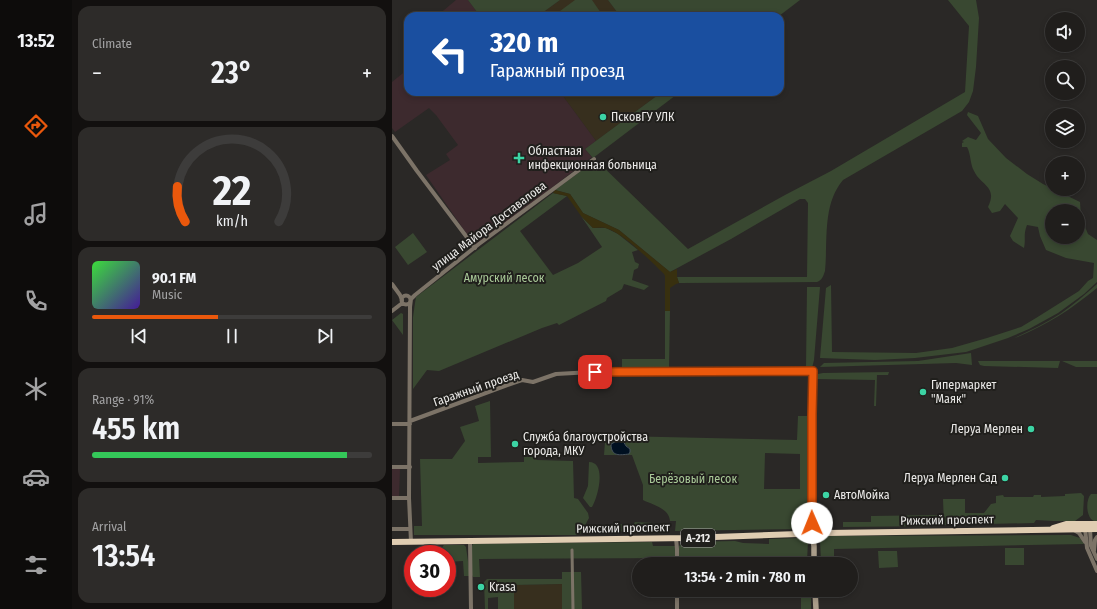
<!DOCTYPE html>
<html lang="en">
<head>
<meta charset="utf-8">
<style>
  body { margin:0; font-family:"Fira Sans Condensed",sans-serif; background:#2d2b29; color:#f1f3f6; height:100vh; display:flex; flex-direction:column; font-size:15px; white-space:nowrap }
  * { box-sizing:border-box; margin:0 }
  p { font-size:13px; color:#a2a2a3 }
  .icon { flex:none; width:22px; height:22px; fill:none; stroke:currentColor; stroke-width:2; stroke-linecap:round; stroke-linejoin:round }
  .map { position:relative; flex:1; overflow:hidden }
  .panel { display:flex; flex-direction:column; gap:6px; padding:6px; background:#12100f; width:320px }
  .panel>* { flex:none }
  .guide { position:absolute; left:12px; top:12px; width:380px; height:84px; border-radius:12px; box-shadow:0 2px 6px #0003,0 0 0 1px #3d3c3b; background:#1a4fa0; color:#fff; overflow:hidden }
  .controls { position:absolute; left:653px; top:12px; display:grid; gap:8px }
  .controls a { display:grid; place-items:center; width:40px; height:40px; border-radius:50%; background:#201e1c; box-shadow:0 2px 6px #0003,0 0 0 1px #3d3c3b; font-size:20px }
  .speed { position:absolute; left:12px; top:545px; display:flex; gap:8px; font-size:20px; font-weight:700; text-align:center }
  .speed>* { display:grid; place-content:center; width:52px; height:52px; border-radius:50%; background:#201e1c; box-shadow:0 2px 6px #0003,0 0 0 1px #3d3c3b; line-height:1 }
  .speed .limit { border:6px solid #d22; background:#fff; color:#111 }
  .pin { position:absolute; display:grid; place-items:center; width:34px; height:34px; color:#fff; margin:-17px; border-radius:8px; box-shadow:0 2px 6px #0006 }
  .me { position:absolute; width:44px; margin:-22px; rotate:359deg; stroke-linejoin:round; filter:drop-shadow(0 0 3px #0008) }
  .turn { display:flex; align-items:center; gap:14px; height:84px; padding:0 20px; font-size:18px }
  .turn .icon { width:52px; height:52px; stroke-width:2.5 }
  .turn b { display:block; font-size:28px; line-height:34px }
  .big { font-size:30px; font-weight:600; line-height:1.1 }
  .panel .tile { flex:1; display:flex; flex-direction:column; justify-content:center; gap:6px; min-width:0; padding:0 14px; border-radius:12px; background:#2d2b29 }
  .panel .dial { align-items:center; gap:0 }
  .dial svg { height:104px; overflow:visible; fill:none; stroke:#3d3c3b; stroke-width:7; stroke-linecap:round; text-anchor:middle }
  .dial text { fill:#f1f3f6; stroke:none }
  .song { display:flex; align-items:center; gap:12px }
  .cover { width:48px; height:48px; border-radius:6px; background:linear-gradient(135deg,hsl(120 70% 55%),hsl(260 70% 35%)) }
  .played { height:4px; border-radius:2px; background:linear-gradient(90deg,#ea580c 45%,#3d3c3b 45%) }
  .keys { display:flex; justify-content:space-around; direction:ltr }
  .heat { display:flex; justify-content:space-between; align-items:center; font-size:22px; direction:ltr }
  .charge { height:6px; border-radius:3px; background:linear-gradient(90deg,#34c759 91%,#3d3c3b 0) }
  .trip { position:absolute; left:240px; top:557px; width:226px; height:40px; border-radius:20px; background:#201e1c; box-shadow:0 2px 6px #0003,0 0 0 1px #3d3c3b; font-weight:600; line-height:40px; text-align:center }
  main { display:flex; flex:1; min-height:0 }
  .tabs { display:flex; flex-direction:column; width:72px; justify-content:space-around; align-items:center; background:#0d0c0b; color:#a2a2a3 }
  .tabs .icon { width:28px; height:28px }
  .tabs .selected { color:#ea580c }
  .tabs b { font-size:18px; color:#f1f3f6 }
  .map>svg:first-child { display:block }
  .education { fill:#372f1e }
  .medical { fill:#3d2a2e }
  .green { fill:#394831; fill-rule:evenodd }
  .sand { fill:#38300f }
  .water { fill:#001021; stroke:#47525d }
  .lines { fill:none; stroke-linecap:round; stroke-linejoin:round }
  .pedestrian { stroke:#7c7367; stroke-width:3 }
  .minor { stroke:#7c7367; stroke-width:4 }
  .secondary { stroke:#ab9e8b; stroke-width:5.5 }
  .trunk { stroke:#e0cdb2; stroke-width:6 }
  .route-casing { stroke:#983908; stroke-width:10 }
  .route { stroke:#ea580c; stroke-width:7 }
  .poi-dot { fill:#3cd4a4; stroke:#201f1c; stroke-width:1.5 }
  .labels { text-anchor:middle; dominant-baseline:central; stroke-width:4; stroke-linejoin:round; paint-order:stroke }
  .shield { fill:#201f1c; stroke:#afaeac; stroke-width:1 }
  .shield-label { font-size:11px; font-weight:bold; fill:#ecebe9 }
  .poi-label { font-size:12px; fill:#ecebe9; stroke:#201f1c; text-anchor:start }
  .street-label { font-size:12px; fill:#ecebe9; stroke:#201f1c }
  .park-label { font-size:12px; fill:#a9c998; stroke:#201f1c }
</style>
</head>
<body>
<main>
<nav class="tabs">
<b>13:52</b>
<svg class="icon selected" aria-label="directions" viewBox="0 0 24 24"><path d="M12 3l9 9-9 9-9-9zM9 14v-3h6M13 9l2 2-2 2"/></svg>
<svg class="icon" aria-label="music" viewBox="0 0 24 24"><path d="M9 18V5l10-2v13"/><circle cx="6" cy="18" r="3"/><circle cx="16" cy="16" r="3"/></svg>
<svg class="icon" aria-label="phone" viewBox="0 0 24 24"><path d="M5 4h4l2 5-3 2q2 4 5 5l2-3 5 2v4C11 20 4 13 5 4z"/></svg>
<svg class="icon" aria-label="climate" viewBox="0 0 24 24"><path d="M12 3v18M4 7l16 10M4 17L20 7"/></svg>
<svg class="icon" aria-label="car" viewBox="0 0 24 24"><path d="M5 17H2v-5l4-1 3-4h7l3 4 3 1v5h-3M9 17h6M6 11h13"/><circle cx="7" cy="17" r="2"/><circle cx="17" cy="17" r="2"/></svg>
<svg class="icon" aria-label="filters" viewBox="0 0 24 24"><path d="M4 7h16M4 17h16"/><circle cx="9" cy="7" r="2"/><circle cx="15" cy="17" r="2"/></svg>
</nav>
<section class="panel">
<div class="tile"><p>Climate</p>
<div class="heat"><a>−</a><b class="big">23°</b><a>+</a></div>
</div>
<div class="tile dial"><svg viewBox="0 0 100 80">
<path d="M14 69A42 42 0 1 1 86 69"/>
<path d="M14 69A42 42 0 0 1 8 42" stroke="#ea580c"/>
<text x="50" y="56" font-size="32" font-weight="700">22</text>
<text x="50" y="72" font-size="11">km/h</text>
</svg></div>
<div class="tile">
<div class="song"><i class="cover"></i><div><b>90.1 FM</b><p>Music</p></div></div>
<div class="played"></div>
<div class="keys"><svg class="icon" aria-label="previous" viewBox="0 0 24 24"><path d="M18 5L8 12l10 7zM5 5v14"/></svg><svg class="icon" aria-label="pause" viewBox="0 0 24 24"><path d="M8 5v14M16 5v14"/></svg><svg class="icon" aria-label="next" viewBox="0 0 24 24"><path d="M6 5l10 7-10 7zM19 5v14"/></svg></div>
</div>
<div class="tile"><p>Range · 91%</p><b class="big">455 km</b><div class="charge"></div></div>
<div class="tile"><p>Arrival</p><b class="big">13:54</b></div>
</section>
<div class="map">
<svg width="705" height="609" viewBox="0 0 705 609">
  <rect width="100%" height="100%" fill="#2a2826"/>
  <path class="education" d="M 168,0 L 216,0 L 228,16 L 146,16 Z
    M 168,92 L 270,92 L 204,141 Z
    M 170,584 L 170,609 L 122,609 L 122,585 Z"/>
  <path class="medical" d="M 64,0 L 76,0 L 88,16 L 45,16 Z
    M 16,69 L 16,92 L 103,92 L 105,95 L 109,92 L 168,92 L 204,141 L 193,149 L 200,157 L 83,246 L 34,175 L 58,160 L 54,154 L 66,145 L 44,115 L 37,108 L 3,132 L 0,128 L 0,82 Z
    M 0,469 L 8,469 L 7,496 L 0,496 Z"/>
  <path class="green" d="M 76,0 L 168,0 L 146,16 L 88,16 Z
    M 183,0 L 200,0 L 211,16 L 166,16 L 164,14 Z
    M 216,0 L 408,0 L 387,16 L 228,16 Z
    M 556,0 L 584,0 L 587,18 L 584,67 L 581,91 L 577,102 L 570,111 L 451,180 C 430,205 436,241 433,271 C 431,277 430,280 425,282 L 287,283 L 285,277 L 415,277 L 416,203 L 413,199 L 408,199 L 339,239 L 278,272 L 227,230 L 191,213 L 178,194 L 163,190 L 204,160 L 296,249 L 393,195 L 439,171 L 573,92 L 577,26 Z
    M 270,92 L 288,92 L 201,158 L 193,149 Z
    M 576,112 L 586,116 L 596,139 L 614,158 L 635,174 L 651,184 L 688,202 L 689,217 L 696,234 L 705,240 L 705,282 L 692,294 L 666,313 L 637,329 L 616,338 L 574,352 L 523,358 L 483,360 L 428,358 L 434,288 L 439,285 L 440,352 L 524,353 L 560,348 L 595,338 L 629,327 L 644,318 L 687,291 L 696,281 L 701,278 L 702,263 L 674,258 L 654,250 L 648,236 L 646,227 L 635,225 C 631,235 634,239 632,248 L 621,241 L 618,236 L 626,218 L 613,204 L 608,211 L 600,213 L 596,207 C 606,186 589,186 582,171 C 578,164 579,154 575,147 L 570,147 L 570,143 L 572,142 L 570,141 L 576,137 L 584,140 L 589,133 L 575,115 ZM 660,211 L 686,211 L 686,237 L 660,237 Z
    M 161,193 L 175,196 L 128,231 L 161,275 L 186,263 L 210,247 L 189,216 L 201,228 L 214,228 L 226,234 L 246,250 L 240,252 L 243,262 L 247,264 L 246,268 L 242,270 L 240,280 L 257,286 L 252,290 L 232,284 L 230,289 L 215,298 L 214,301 L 167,325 L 165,323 L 150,328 L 47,371 L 35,370 L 21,389 L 21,317 L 23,303 L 24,297 Z
    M 21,233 L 35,252 L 16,265 L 3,247 Z
    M 705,284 L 705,288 C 677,311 652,327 618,340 C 635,332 653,324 668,314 C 681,305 693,295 705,284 Z
    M 415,287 L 428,287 L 422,360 L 420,368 L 414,368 Z
    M 273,311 L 278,311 L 277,368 L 230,368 L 230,359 L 273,359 Z
    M 9,313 L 11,314 L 11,335 L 0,320 Z
    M 579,353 L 580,365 L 564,363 L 428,367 L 432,363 L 526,361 Z
    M 586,361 L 668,361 L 666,368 L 592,366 L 588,365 Z
    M 670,361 L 705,361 L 705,367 L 684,367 Z
    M 497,372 L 496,375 L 485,375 L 484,406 L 482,406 L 483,380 L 424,379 L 426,374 L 431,373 Z
    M 98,401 L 99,457 L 86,457 L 86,463 L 132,462 L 132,457 L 142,457 L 145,460 L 181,461 L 182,498 L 186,499 L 196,513 L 197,518 L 190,531 L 188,534 L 184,535 L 22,535 L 22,526 L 30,526 L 28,459 L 60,459 L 73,441 L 68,427 L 87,421 L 83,406 Z
    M 406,416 L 415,416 L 416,418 L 416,523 L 409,520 L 409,529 L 283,531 L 284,521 L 278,521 C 277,508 261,505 251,500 L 251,485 L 240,455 L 230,455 L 237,454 L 237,447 L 234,446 L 233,443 L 222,453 L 226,455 L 212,455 L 213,442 L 221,442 L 226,436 L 405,440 ZM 373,453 L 408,454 L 408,489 L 372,489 Z
    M 197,462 C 215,462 206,497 200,507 L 198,507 L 191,498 L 196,486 Z
    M 689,493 L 692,496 L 691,515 L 683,521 L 662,521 L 644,520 L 642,523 L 552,525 L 551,499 L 573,499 L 573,513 L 592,513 L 599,504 L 604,503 L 604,496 L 611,495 L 612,497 L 641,497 L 642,495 L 649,495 L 649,497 L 673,496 L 673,494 Z
    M 699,494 L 705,494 L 705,522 C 703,521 701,521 699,519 C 694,513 694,499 699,494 Z
    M 548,515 L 548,526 L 451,527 L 451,522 L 479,522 L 479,516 Z
    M 243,522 L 261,523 L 264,527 L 264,530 L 262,531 L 201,532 L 199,530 L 200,525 L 242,524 Z
    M 679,535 L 688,538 L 692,544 L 442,549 L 442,561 L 429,562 L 428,540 L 431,536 Z
    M 408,538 L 414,539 L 416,541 L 415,561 L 287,561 L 287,546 L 292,542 L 343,541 L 351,543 L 377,544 L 377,539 Z
    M 260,542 L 261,546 L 284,546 L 284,558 L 87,559 L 88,577 L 81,577 L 80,575 L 80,546 L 81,544 Z
    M 52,545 L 72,545 L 74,547 L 78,576 L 72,576 L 71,561 L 55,562 L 55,554 L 53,554 L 52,550 L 49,550 L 51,546 Z
    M 613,548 L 632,548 L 632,565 L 613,565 Z
    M 486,551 L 505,551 L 506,567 L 487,568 Z
    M 170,572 L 189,572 L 190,609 L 170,609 L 170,584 L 122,585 L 122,609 L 106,609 L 106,597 L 96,598 L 96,609 L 93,609 L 92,582 L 95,579 L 170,579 Z
    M 409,590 L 418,590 L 419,595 L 419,609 L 409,609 Z"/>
  <path class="sand" d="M 163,190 L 178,194 L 191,213 L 227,230 L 278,272 L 285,269 L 285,277 L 287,283 L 284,284 L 278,288 L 278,311 L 273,311 L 273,276 L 272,274 C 260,262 229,231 213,228 C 209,227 205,228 201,228 L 189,216 L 175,196 L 161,193 Z"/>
  <path class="water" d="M 227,440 L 231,441 L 234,446 L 238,449 L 238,452 L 237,454 C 228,455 219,457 219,444 Z"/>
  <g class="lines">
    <path class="pedestrian" d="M 180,550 L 181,609"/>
    <path class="minor" d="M 0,136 L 25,171 L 83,248
      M 0,284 L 8,295 L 10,300
      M9.5 300a4.5 4.5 0 1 1 9 0a4.5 4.5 0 1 1-9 0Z
      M 0,311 L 9,304 L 12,304
      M 18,421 L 124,382 L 130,380 L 141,382 L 164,374 L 218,371 L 421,371 L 419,471 L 420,533
      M 0,424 L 18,424
      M 0,467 L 18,467
      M 0,498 L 17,498
      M 693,528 L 695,548 L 705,571
      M 697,528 L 698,529 L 699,546 L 705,559
      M 0,529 L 18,529
      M 682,530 L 687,533 L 693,542
      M 284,538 L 285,549 L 285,564
      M 78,541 L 79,609
      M 19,542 L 17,498 L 18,307 L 19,299 L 23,295 L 87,244 L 202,159
      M 702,551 L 703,540 L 705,537
      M 285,590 L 285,609"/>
    <path class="secondary" d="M 420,533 L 422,546 L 422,564
      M 423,590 L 424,609"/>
    <path class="trunk" d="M 661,528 L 674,524 L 705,524
      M 0,542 L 295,538 L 435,533 L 705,529"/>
  </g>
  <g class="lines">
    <defs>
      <path id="route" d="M 203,372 L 421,371 L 420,415 L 420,523"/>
    </defs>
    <use href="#route" class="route-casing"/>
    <use href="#route" class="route"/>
  </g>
  <g class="poi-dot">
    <circle cx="211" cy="117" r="4"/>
    <path d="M125 152h4v4h4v4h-4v4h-4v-4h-4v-4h4z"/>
    <circle cx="531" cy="392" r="4"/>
    <circle cx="639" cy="429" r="4"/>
    <circle cx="123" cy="444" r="4"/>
    <circle cx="613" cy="478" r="4"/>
    <circle cx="434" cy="495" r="4"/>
    <circle cx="89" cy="587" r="4"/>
  </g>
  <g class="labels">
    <rect class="shield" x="289" y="529" width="34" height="18" rx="3"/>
    <g class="shield-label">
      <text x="306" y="538">А-212</text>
    </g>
    <g class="poi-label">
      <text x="219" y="117">ПсковГУ УЛК</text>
      <text x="136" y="151">Областная<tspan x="136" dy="14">инфекционная больница</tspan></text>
      <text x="539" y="385">Гипермаркет<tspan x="539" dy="14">"Маяк"</tspan></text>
      <text x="631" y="429" text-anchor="end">Леруа Мерлен</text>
      <text x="131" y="437">Служба благоустройства<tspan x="131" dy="14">города, МКУ</tspan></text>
      <text x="605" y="478" text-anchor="end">Леруа Мерлен Сад</text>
      <text x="442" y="495">АвтоМойка</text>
      <text x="97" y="587">Krasa</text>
    </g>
    <g class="street-label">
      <text transform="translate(97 226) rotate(-37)">улица Майора Доставалова</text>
      <text transform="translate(84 388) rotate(-19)">Гаражный проезд</text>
      <text transform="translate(555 520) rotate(-1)">Рижский проспект</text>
      <text transform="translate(231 528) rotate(-1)">Рижский проспект</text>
    </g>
    <g class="park-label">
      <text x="112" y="278">Амурский лесок</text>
      <text x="301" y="479">Берёзовый лесок</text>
    </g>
  </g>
</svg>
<div class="controls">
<a><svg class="icon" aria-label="sound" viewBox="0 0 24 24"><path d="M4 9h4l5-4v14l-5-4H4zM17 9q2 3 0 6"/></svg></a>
<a><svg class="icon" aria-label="search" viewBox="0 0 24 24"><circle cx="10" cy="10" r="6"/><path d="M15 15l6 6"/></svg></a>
<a><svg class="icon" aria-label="layers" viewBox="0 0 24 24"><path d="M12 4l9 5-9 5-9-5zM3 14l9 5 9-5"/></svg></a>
<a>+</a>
<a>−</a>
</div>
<div class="speed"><div class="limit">30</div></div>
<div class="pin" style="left:203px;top:372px;background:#d93025"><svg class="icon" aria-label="arrive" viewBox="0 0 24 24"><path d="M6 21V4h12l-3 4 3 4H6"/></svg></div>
<svg class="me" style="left:420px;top:523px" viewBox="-20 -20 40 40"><circle r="19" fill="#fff"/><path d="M0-13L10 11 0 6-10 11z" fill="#ea580c"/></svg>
<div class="trip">13:54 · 2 min · 780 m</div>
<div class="guide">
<div class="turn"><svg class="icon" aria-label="left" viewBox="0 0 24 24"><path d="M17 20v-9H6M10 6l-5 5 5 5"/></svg><div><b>320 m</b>Гаражный проезд</div></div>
</div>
</div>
</main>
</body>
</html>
